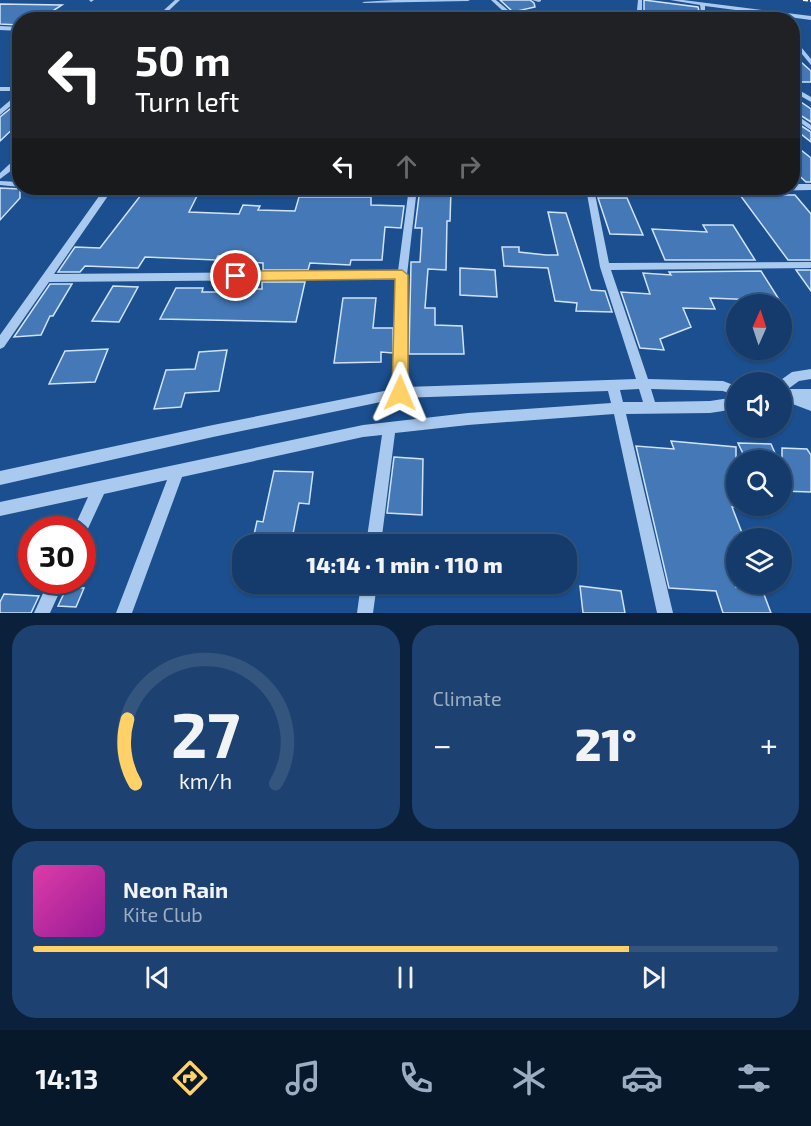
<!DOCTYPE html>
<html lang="en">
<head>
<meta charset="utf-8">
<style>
  body { margin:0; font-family:"Exo 2",sans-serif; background:#1d4271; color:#f1f3f6; height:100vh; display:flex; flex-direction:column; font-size:22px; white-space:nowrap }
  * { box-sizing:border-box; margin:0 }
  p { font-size:20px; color:#9dadc1 }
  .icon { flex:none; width:33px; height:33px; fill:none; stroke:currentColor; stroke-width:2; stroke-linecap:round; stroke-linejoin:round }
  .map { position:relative; height:613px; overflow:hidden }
  .side { display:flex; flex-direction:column; gap:12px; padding:12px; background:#0b203b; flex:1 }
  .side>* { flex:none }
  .hud { position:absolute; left:12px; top:12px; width:788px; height:183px; border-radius:24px; box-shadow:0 2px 4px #0004,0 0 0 2px #33557e; background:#202124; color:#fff; overflow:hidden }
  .needle { width:39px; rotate:3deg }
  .controls { position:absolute; left:726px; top:294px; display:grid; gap:12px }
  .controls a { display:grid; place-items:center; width:66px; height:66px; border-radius:50%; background:#143b6b; box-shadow:0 2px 4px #0004,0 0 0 2px #33557e; font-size:30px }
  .speed { position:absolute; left:18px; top:516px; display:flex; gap:12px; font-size:30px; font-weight:700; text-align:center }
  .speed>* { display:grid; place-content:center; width:78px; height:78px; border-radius:50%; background:#143b6b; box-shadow:0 2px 4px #0004,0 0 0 2px #33557e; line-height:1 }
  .speed .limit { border:9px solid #d22; background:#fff; color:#111 }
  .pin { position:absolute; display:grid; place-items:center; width:51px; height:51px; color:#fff; margin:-26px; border:3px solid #fff; border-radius:50%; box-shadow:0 2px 6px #0007 }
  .me { position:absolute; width:66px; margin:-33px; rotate:1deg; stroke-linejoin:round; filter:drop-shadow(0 0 4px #0008) }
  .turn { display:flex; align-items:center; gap:21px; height:126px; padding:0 24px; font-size:27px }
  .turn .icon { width:78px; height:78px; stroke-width:2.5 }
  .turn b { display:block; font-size:42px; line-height:51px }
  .lanes { display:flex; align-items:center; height:57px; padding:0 24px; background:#0003; justify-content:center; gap:30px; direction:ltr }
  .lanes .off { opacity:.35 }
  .big { font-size:45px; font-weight:800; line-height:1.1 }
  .side .widget { flex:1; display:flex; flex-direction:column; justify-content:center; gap:9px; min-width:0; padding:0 21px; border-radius:24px; background:#1d4271 }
  .side .dial { align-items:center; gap:0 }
  .dial svg { height:156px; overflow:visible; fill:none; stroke:#33557e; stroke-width:7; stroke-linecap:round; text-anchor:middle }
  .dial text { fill:#f1f3f6; stroke:none }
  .song { display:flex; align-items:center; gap:18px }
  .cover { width:72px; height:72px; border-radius:9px; background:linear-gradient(135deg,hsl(320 70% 55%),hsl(300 70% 35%)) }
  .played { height:6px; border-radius:3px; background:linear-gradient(90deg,#ffd166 80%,#33557e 80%) }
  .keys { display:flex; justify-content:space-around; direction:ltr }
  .heat { display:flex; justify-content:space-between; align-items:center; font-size:33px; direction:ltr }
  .side .tiles { flex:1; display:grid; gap:12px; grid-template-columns:1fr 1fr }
  .widget:last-child { grid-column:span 2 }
  .trip { position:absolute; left:232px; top:534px; width:345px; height:60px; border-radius:24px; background:#143b6b; box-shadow:0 2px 4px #0004,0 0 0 2px #33557e; font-weight:800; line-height:60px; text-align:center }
  .menu { display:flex; height:96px; justify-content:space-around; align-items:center; background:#08182b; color:#9dadc1 }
  .menu .icon { width:42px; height:42px }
  .menu .current { color:#ffd166 }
  .menu b { font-size:27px; color:#f1f3f6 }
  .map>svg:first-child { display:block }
  .building { fill:#4478b7; stroke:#cfe3fa; stroke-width:1.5 }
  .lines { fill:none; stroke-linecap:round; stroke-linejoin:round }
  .minor { fill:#a9c9ee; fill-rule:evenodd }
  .rail { stroke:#fff; stroke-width:2; stroke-dasharray:5 2; stroke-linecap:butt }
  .route { fill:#ffd166; stroke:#a68842; stroke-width:1.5 }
</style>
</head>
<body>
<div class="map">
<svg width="811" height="613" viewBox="0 0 811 613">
  <rect width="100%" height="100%" fill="#1b4f8f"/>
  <path class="building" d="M 500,0 L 530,0 L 534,3 L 535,7 L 513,12 Z
    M 644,0 L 698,7 L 699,11 L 693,20 L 644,17 Z
    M 0,4 L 62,5 L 39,20 L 20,20 L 19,25 L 0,24 Z
    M 792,54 L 811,71 L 811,82 L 792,82 Z
    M 792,96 L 811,109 L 811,122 L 792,110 Z
    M 20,101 L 20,122 L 0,141 L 0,117 Z
    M 792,120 L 811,132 L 811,142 L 792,127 Z
    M 792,143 L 811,158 L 811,182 L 806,182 L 792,169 Z
    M 0,188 L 20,189 L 20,198 L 0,220 Z
    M 420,188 L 451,189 L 450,221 L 447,221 L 446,270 L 428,269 L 425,308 L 435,308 L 435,325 L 462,326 L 464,354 L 409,354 L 411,262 L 420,262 L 422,228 L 415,228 Z
    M 141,195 L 197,196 L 189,212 L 239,214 L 243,205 L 260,206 L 258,210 L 295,211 L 299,197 L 371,197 L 371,205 L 404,206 L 401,228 L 385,227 L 382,260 L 351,260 L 350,265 L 310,263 L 308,270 L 263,270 L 263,263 L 248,262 L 250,257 L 218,256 L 216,260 L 145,257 L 138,268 L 85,266 L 80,272 L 58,272 L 75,247 L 100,248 Z
    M 740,195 L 795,195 L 811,214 L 811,260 L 788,260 Z
    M 598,198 L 627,198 L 643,235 L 610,234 Z
    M 548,212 L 566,213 L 591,290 L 605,291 L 612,312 L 576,311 L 577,303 L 555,301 L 548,268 L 504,266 L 502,247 L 519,247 L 519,252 L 546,255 L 558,255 Z
    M 703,225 L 733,225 L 755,260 L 665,260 L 652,229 L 707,232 Z
    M 460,268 L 495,270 L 497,297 L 460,295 Z
    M 796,270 L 811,270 L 811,291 Z
    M 761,271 L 780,301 L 710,298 L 715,309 L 683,308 L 691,327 L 660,339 L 664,350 L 640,348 L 621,292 L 650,294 L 643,273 L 671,275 L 669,272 Z
    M 262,282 L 305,282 L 296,322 L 160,319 L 176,288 L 203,288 L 202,292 L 235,292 L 237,289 L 262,289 Z
    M 50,284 L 72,284 L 53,316 L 50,316 L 41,335 L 14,337 Z
    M 113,286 L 138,287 L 119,322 L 92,321 Z
    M 343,298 L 376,298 L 373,328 L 393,328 L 393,353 L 381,352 L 381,362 L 334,363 Z
    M 108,349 L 95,382 L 49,384 L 65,351 Z
    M 227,350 L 219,391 L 185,393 L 181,407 L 154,409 L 166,370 L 195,369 L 199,352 Z
    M 671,441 L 736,447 L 736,507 L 732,507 L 744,538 L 736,538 L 736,587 L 762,589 L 771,613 L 723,613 L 716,591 L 669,588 L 636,446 L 674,449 Z
    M 738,443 L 771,444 L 778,460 L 746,460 Z
    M 782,448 L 807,449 L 811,455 L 811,492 L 782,491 Z
    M 394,457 L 423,459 L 422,515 L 387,513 Z
    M 274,471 L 313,472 L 309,504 L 299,503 L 291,544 L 252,544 L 257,521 L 263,522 Z
    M 580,586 L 621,591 L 625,613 L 583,613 Z
    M 67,587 L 84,588 L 76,607 L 58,606 Z
    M 4,594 L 39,596 L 31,613 L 0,613 L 0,602 Z"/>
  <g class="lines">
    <path class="minor" d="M 89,0 L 94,0 L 91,2 Z
      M 175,0 L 180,0 L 159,20 L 153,20 Z
      M 394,0 L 470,0 L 468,1 L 364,3 L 362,2 Z
      M 491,0 L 496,0 L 520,20 L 514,20 L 507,13 L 344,15 L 310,20 L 291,20 L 344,13 L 503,11 Z
      M 532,0 L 541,0 L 541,1 L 539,2 Z
      M 638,0 L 642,0 L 642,20 L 636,20 Z
      M 670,0 L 683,0 L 811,16 L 811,20 L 705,6 L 705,12 L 700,20 L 695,20 L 701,12 L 700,5 Z
      M 0,26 L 20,27 L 20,31 L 0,30 Z
      M 792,36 L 811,59 L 811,65 L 792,42 Z
      M 792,86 L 811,97 L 811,102 L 792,91 Z
      M 0,87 L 20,87 L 20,91 L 0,91 Z
      M 20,92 L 20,98 L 0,115 L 0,109 Z
      M 792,112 L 811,125 L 811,130 L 792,117 Z
      M 17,157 L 20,157 L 20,164 L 0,179 L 0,173 Z
      M 0,181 L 20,182 L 20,187 L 0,185 Z
      M 792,184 L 811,184 L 811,190 L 595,194 L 609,263 L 811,262 L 811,268 L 611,270 L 648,379 L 723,381 L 736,386 L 736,396 L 723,391 L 651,389 L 655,402 L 710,401 L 736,397 L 736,409 L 710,413 L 626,414 L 673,613 L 657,613 L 614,414 L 468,425 L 395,433 L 381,544 L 366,544 L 382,435 L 363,437 L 182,477 L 132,613 L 116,613 L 167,480 L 104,494 L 85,535 L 82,536 L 82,530 L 73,530 L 88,497 L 0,516 L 0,502 L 363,425 L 468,413 L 611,403 L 608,391 L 400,398 L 213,437 L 0,485 L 0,471 L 213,425 L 394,389 L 397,279 L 49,282 L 4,347 L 0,349 L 0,335 L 102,192 L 64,191 L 60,188 L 409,189 L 409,188 L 417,188 L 407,275 L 406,387 L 636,379 L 600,267 L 587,194 L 516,191 L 512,188 L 586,189 L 586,188 L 594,188 L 594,189 L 792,188 ZM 110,193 L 408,195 L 398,271 L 54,274 ZM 639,389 L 643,402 L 623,402 L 620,390 Z
      M 811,369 L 811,379 L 799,381 L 788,389 L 811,389 L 811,411 L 782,400 L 782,382 L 778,382 L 792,372 Z
      M 49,580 L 65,580 L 50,613 L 34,613 Z
      M 361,584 L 377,584 L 373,613 L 357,613 Z"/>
    <path class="rail" d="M 803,0 L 811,1"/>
  </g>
  <path class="route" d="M 402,270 L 408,275 L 408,393 L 406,398 L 400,400 L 394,398 L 392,393 L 395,279 L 236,281 L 229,276 L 236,271 Z"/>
</svg>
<div class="controls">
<a><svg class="needle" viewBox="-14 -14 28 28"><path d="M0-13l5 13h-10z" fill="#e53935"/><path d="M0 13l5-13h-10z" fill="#9dadc1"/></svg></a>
<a><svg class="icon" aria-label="sound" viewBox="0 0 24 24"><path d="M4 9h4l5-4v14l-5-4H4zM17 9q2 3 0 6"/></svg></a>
<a><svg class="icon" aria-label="search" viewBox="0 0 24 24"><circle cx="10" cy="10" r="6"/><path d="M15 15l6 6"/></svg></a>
<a><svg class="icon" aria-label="layers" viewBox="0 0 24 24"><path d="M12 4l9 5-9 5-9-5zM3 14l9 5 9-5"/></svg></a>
</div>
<div class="speed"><div class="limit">30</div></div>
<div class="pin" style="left:236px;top:276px;background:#d93025"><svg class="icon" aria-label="arrive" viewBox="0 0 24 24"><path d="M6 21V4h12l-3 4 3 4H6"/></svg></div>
<svg class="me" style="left:400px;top:393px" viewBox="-20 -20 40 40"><path d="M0-17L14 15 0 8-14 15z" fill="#ffd166" stroke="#fff" stroke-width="4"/></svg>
<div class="trip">14:14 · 1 min · 110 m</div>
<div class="hud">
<div class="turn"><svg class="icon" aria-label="left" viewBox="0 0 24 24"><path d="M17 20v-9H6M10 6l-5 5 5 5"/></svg><div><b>50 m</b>Turn left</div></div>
<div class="lanes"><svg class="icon" aria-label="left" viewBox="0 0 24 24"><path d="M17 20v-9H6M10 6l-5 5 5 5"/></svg><svg class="icon off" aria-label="ahead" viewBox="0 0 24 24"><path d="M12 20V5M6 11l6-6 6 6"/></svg><svg class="icon off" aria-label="right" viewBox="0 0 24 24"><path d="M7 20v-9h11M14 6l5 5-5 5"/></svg></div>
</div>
</div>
<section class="side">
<div class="tiles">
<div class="widget dial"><svg viewBox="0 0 100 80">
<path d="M14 69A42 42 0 1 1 86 69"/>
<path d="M14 69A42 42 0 0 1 10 36" stroke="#ffd166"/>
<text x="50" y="56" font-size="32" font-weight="700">27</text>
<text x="50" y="72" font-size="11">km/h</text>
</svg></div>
<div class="widget"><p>Climate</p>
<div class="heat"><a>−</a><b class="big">21°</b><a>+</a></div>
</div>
<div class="widget">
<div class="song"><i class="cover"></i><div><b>Neon Rain</b><p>Kite Club</p></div></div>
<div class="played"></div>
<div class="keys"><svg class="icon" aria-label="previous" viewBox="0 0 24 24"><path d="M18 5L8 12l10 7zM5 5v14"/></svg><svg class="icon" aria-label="pause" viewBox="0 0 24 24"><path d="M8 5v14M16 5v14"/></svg><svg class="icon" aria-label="next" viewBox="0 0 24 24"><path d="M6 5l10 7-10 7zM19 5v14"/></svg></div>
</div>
</div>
</section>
<nav class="menu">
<b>14:13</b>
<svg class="icon current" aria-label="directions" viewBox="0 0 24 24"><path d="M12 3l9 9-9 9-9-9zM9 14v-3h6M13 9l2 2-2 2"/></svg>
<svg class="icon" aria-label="music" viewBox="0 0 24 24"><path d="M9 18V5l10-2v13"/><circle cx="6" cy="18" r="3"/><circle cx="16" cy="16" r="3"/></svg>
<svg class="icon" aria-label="phone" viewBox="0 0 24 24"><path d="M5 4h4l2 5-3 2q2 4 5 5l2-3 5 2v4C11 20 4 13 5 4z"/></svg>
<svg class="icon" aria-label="climate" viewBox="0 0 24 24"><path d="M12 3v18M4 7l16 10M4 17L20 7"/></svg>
<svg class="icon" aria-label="car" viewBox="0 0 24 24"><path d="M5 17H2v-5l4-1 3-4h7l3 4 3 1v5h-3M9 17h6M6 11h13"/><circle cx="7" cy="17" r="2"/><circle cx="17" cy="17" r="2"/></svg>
<svg class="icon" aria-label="filters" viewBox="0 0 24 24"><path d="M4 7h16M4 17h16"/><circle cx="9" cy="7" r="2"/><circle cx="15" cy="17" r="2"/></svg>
</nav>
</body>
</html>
